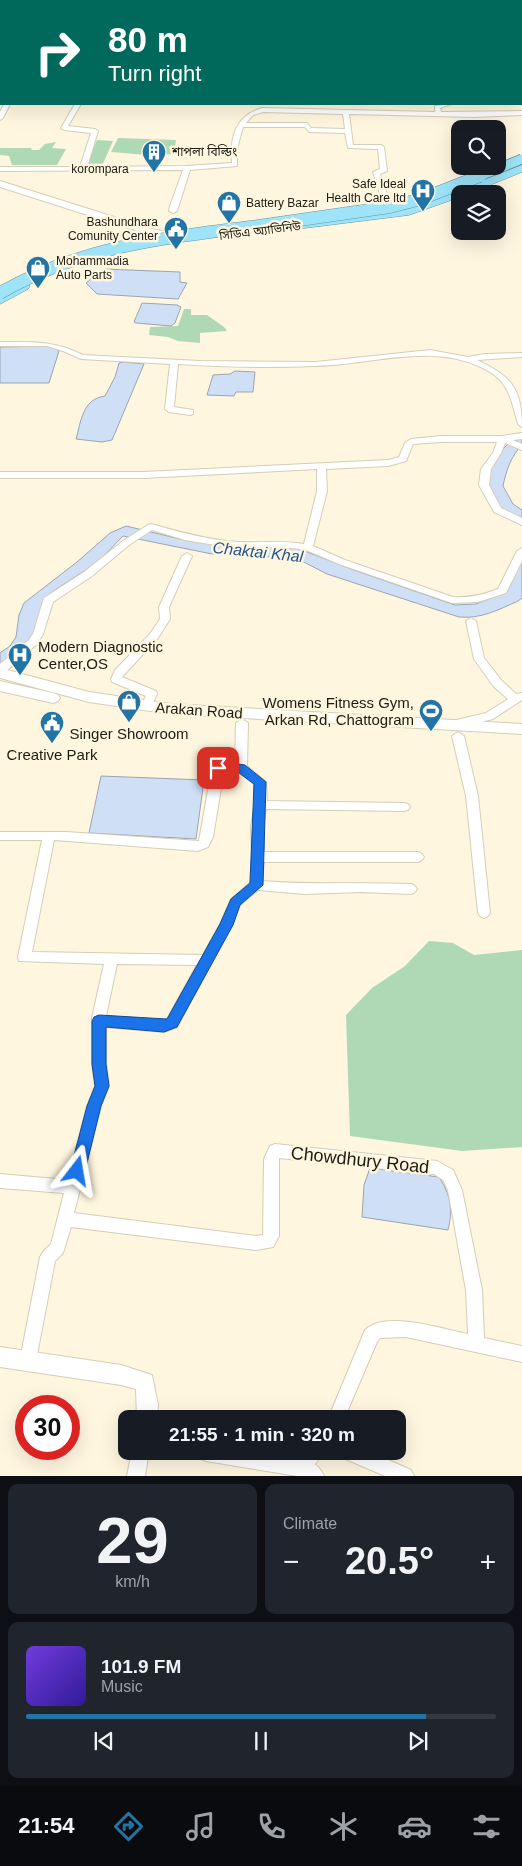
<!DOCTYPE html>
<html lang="en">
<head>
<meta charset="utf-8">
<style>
  body { margin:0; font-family:Arial,"Noto Sans Bengali",sans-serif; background:#20242c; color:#f1f3f6; height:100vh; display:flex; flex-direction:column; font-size:19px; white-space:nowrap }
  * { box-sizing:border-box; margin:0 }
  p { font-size:16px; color:#9ea1a6 }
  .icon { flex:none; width:28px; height:28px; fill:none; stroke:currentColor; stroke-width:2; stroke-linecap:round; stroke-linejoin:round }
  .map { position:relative; height:1476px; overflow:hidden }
  .sheet { display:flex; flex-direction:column; gap:8px; padding:8px; background:#0d0f14; flex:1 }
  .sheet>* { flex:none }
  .top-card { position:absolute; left:0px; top:0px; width:522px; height:105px; box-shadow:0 5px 20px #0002; background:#00695c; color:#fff; overflow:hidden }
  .fabs { position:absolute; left:451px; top:120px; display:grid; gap:10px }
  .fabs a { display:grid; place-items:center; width:55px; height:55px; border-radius:10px; background:#171b24; box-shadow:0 5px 20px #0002; font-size:25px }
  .speed { position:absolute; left:15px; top:1395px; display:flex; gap:10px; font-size:25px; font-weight:700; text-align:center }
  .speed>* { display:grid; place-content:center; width:65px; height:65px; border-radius:50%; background:#171b24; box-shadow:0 5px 20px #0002; line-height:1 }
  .speed .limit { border:8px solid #d22; background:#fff; color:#111 }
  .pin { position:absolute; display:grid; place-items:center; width:42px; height:42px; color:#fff; margin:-21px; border-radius:10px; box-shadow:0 2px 8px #0006 }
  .me { position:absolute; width:55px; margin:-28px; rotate:14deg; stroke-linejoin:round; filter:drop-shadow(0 0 4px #0008) }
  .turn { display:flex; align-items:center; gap:18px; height:105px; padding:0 25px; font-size:22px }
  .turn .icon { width:65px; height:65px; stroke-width:2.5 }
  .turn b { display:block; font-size:35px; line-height:42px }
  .big { font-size:38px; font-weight:700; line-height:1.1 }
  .sheet .widget { flex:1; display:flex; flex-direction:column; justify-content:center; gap:8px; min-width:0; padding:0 18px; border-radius:10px; background:#20242c }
  .sheet .dial { align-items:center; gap:0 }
  .dial b { font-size:65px; line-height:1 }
  .song { display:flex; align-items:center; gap:15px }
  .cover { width:60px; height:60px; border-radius:8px; background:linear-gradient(135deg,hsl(260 70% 55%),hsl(250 70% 35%)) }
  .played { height:5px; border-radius:2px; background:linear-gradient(90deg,#2274a5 85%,#363941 85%) }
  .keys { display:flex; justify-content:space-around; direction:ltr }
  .heat { display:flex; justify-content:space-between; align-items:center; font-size:28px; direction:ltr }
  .sheet .tiles { flex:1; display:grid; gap:8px; grid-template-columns:1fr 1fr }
  .widget:last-child { grid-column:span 2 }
  .trip { position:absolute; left:118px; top:1410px; width:288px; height:50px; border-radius:10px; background:#171b24; box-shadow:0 5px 20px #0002; font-weight:700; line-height:50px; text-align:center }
  .tabs { display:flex; height:80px; justify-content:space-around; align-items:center; background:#090b0e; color:#9ea1a6 }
  .tabs .icon { width:35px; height:35px }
  .tabs .active { color:#2274a5 }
  .tabs b { font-size:22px; color:#f1f3f6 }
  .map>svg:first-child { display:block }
  .green { fill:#afd9b4 }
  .water { fill:#cfe0f6; stroke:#9aa5b2 }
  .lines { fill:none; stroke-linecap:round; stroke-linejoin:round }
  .minor-casing { stroke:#d5cdb6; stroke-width:2 }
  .tertiary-casing { stroke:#d5cdb6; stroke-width:2 }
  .secondary-casing { stroke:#d5cdb6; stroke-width:2 }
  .trunk-casing { stroke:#6198a7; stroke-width:1 }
  .minor { fill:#fff; fill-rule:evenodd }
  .tertiary { fill:#fff; fill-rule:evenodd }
  .secondary { fill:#fff; fill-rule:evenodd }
  .trunk { fill:#9ee3f8; fill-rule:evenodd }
  .trunk-bridge-far1-casing { stroke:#6198a7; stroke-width:11; stroke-linecap:butt }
  .trunk-bridge-casing { stroke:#6198a7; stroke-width:13; stroke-linecap:butt }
  .trunk-bridge-far1 { stroke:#9ee3f8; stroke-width:9 }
  .trunk-bridge { stroke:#9ee3f8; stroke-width:12 }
  .route { fill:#1a73e8; stroke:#114b97 }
  .labels { text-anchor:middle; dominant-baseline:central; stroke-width:5; stroke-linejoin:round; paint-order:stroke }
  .far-poi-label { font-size:12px; fill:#1e1b13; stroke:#fef6df; text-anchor:start }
  .far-street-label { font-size:12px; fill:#1e1b13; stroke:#fef6df }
  .poi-label { font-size:15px; fill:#1e1b13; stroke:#fef6df }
  .street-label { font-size:15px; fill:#1e1b13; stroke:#fef6df }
  .water-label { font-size:16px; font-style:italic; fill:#1e5495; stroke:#fef6df }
  .near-street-label { font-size:18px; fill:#1e1b13; stroke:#fef6df }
</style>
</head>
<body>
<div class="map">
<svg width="522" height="1476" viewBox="0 0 522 1476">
  <rect width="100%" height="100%" fill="#fef6df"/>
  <path class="green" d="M 118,138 L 176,140 L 174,154 L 147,155 L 111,152 Z
    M 97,140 L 113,141 L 101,168 L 85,168 Z
    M 56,142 L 52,148 L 66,149 L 57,165 L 12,165 L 9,156 L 0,155 L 0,148 L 31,148 L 32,150 L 39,150 L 45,144 Z
    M 184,309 L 191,309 L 191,315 L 207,315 L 224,327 L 227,331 L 200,333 L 200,343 L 178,341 L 168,337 L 149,335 L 150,327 L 178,326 Z
    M 429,941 L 453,943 L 474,955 L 522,950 L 522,1147 L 462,1151 L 350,1136 L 346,1015 L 372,988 L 405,966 Z"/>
  <path class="water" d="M 103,269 L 180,272 L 180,282 L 187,283 L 178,299 L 97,294 L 86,283 Z
    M 142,303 L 177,305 L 181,307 L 175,323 L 171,326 L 136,323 L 134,322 Z
    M 51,346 L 59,351 L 49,383 L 0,383 L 0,347 Z
    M 124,362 L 144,364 L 112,440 L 102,442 L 76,439 C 81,422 82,399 105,396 L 115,377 L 119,363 Z
    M 235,371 L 255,372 L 253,392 L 236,392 L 234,396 L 207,395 L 213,375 L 230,374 Z
    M 522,439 L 522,445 C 511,456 506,471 503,486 L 513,504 L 522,510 L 522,520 L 501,508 L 487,485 L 489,472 L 503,449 L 511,441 Z
    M 126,526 L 180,539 L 227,546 L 297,548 L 354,570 L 455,605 L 476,604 L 503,593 L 510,586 L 522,559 L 522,598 L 518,601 C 498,610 481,619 459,617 L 327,574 L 296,558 L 212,554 L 123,536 L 98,562 L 52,592 L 43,602 L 32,638 L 0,664 L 0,653 L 10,646 L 16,637 L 19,615 L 24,603 L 77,562 L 110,533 Z
    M 101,776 L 204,780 L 196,839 L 89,833 Z
    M 370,1168 L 439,1177 C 451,1196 453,1209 448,1230 L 362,1217 L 364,1185 Z"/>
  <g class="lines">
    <defs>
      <path id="minor" d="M 0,0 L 2,1 L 1,5 L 0,4 Z
        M 521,25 L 522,25 L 522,29 L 521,29 Z
        M 0,61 L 1,61 L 1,65 L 0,65 Z
        M 4,104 L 10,104 L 3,118 L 0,120 L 0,112 Z
        M 75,104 L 81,104 L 68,126 L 95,129 L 98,131 L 87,167 L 187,166 L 232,163 C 230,137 235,116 262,108 L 435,112 L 435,106 L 451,104 L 440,108 L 441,112 L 522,111 L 522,115 L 474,117 L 349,114 L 353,145 L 381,145 L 384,147 L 387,171 L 380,174 L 391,204 L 387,206 L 383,204 L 373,172 L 380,169 L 378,149 L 348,148 L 345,133 L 309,132 L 305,127 L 243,127 L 237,149 L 237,166 L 190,170 L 177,211 L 173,213 L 169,211 L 170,206 L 183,170 L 0,171 L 0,167 L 80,167 L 91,133 L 64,130 L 61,128 ZM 263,112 L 343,114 L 345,129 L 311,128 L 307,123 L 246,123 L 253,115 Z
        M 0,342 C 31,342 54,340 83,355 L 200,361 L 316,362 L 430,350 L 468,357 L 485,354 L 522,353 L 522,357 L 477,360 C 511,376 522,388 522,427 L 518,424 C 512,404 510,384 490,372 C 436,340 373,365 315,366 C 269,368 223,367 178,364 L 174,407 L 193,410 L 193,414 L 190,415 L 169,412 L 165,409 L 170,364 L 81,359 L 63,351 L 47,346 L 0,346 Z
        M 522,433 L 522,439 L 513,440 L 522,444 L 522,450 L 505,443 L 501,453 L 491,469 L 489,485 L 501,508 L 522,518 L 522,525 L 494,512 L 479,485 L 481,469 L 493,453 L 497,442 L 441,442 L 413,444 L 406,461 L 388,466 L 326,469 L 327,491 L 313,546 L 345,560 L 453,597 C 469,598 483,595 498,589 L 517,551 L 522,548 L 522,561 L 506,593 L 478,602 L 452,603 L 339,564 L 306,550 L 284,547 L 228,547 L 185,540 L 152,530 L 129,545 L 92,576 L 53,602 L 43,634 L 37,644 L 4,673 L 0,674 L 0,664 L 29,640 L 33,634 L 44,598 L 84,572 L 123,541 L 148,525 L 151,524 C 176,531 201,538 227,541 C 252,544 278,540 304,544 L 317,491 L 317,469 L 144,478 L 0,478 L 0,472 L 144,472 L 388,460 L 399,457 L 405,443 L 411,439 L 441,436 L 502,436 Z
        M 187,553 L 192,556 L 169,607 L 170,619 L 158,638 L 122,677 L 156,691 L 157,694 L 150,709 L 146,710 L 141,706 L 146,696 L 112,682 L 111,679 L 115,670 L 150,634 L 160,619 L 159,607 L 182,556 Z
        M 471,618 L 476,621 L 484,658 L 502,681 L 516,694 L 522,693 L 522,700 L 493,719 L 456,728 L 452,727 L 450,724 L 452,721 L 486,713 L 508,699 L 494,687 L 474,659 L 466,621 Z
        M 242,719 L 248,723 L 247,766 L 266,782 L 267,801 L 404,803 L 408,804 L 410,807 L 408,810 L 404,811 L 266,809 L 263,826 L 264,852 L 418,852 L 422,854 L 424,857 L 422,860 L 418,862 L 264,862 L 262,881 C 312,885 361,882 411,884 L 415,886 L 417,889 L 415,892 L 411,894 L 361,892 L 305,894 L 258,890 L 240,905 L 232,925 L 177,1027 L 164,1032 L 106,1027 L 106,1064 L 109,1086 L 101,1106 L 74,1213 L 256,1236 L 263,1235 L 264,1159 L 270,1146 L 275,1144 L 437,1161 L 453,1170 L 462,1190 L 482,1290 L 484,1338 L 522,1346 L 522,1362 L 406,1337 L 380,1338 L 377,1342 L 344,1419 L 328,1419 L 365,1330 C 386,1310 441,1329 468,1334 L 466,1290 L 448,1190 L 443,1180 L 434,1174 L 279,1158 L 279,1236 L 273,1247 L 256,1250 L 71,1227 L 63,1253 L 55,1261 L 36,1360 L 34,1366 L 28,1368 L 22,1366 L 20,1360 L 40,1257 L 43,1252 L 51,1244 L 64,1193 L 0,1188 L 0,1174 L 68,1180 L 87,1106 L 95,1086 L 92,1064 L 92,1018 L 104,964 L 19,961 L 18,957 L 42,840 L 0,840 L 0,832 L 66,832 L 199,841 L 212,768 L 214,765 L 223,762 L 235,763 L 236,723 ZM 224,770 L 238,772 L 254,784 L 255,805 L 251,826 L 252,857 L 250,883 L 231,899 L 220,924 L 203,955 L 32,952 L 54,840 L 198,851 L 208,847 L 213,837 ZM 117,964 L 197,965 L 167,1019 L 164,1020 L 106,1016 Z
        M 458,732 L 464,736 L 478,796 L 490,913 L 488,916 L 484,918 L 480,916 L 478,913 L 466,796 L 452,736 Z
        M 132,1451 L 149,1451 L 145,1476 L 127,1476 Z
        M 303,1451 L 323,1451 C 319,1461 310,1471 301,1475 L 295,1472 L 292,1466 L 295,1460 Z
        M 339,1451 L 368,1451 L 411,1470 L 414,1476 L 385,1476 L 341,1457 Z"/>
      <path id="tertiary" d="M 0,1347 L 121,1365 L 152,1375 L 158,1405 L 157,1419 L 137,1419 L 136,1389 L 121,1385 L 0,1367 Z
        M 196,1451 C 228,1451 310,1441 324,1476 L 297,1476 L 206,1461 L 199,1458 Z"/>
      <path id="secondary" d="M 0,181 L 152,229 L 178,234 L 183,237 L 178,240 L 147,234 L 0,187 Z
        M 0,668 L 89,692 L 171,704 L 522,724 L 522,734 L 171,714 L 89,702 L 0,678 Z
        M 0,681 L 53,693 L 58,695 L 60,698 L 58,701 L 53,703 L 0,691 Z"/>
      <path id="trunk" d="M 522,165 L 522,172 L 468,194 L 460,194 L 460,197 L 409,215 L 289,230 L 283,227 L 289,224 L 407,209 Z
        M 24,282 L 30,286 L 28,289 L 0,304 L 0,295 Z"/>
    </defs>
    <use href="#minor" class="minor-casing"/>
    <use href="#tertiary" class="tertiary-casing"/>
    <use href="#secondary" class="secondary-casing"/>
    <use href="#trunk" class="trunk-casing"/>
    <use href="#minor" class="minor"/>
    <use href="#tertiary" class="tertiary"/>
    <use href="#secondary" class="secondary"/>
    <use href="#trunk" class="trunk"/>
    <defs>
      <path id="trunk-bridge-far1" d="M 477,177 L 522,159"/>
      <path id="trunk-bridge" d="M 0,293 C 84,245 165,238 258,226 C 302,220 346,213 390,207 L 421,199 L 480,176"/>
    </defs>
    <use href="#trunk-bridge-far1" class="trunk-bridge-far1-casing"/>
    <use href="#trunk-bridge" class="trunk-bridge-casing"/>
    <use href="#trunk-bridge-far1" class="trunk-bridge-far1"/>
    <use href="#trunk-bridge" class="trunk-bridge"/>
  </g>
  <path class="route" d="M 223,762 L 245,765 L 266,782 L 263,885 L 240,905 L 233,925 L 177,1027 L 164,1032 L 106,1027 L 106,1064 L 109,1086 L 101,1106 L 85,1171 L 83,1176 L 77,1178 L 72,1176 L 70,1171 L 87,1106 L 95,1086 L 92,1064 L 92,1021 L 94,1017 L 99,1015 L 167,1019 L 220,924 L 231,899 L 250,883 L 254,784 L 238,772 L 214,771 L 212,768 L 214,765 Z"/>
  <defs>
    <symbol id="building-pin" viewBox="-11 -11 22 30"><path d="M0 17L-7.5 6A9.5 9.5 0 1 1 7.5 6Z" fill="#2274a5" stroke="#fef6df"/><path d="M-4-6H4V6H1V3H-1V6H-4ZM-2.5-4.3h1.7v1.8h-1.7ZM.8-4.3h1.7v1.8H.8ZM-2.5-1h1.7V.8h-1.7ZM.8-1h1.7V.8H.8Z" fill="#fff"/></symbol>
    <symbol id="hospital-pin" viewBox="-11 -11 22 30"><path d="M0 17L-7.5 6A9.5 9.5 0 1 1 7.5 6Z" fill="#2274a5" stroke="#fef6df"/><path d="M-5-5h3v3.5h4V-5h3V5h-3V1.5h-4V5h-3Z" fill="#fff"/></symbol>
    <symbol id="shop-pin" viewBox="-11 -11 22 30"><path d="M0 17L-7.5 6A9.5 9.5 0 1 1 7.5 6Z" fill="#2274a5" stroke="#fef6df"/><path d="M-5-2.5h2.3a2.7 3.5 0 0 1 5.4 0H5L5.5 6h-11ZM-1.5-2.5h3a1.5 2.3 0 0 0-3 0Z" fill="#fff"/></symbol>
    <symbol id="civic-pin" viewBox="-11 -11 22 30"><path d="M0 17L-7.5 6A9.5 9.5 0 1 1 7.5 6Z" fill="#2274a5" stroke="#fef6df"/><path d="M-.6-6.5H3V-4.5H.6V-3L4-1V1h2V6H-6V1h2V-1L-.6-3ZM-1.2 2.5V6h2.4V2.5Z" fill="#fff"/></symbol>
    <symbol id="stadium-pin" viewBox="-11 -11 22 30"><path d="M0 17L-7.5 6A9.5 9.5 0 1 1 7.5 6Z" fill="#2274a5" stroke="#fef6df"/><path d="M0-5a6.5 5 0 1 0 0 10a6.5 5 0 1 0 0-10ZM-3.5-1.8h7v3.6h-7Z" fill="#fff"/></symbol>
  </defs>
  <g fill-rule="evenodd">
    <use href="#building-pin" x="140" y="138" width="28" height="38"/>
    <use href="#hospital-pin" x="409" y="177" width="28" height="38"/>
    <use href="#shop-pin" x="215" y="189" width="28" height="38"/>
    <use href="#civic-pin" x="162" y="215" width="28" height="38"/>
    <use href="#shop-pin" x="24" y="254" width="28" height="38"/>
    <use href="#hospital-pin" x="6" y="641" width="28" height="38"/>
    <use href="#shop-pin" x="115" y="688" width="28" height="38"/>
    <use href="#stadium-pin" x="417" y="697" width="28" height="38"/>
    <use href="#civic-pin" x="38" y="709" width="28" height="38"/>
  </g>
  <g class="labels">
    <g class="far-poi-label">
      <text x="172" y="152">শাপলা বিল্ডিং</text>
      <text x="406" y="184" text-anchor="end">Safe Ideal<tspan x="406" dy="14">Health Care ltd</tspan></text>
      <text x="246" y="203">Battery Bazar</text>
      <text x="158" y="222" text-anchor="end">Bashundhara<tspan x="158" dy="14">Comunity Center</tspan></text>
      <text x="56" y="261">Mohammadia<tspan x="56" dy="14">Auto Parts</tspan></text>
    </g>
    <g class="far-street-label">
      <text x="100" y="169">korompara</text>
      <text transform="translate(260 231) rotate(-7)">সিডিএ অ্যাভিনিউ</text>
    </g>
    <g class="poi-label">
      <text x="38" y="646" text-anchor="start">Modern Diagnostic<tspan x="38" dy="17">Center,OS</tspan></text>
      <text x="414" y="702" text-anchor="end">Womens Fitness Gym,<tspan x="414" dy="17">Arkan Rd, Chattogram</tspan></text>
      <text x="129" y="733">Singer Showroom</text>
      <text x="52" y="754">Creative Park</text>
    </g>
    <g class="street-label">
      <text transform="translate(199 710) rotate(4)">Arakan Road</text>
    </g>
    <g class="water-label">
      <text transform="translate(258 552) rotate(6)">Chaktai Khal</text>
    </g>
    <g class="near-street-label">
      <text transform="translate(360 1160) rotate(6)">Chowdhury Road</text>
    </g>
  </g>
</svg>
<div class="fabs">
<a><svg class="icon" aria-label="search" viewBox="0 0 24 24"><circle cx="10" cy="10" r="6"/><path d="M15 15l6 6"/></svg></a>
<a><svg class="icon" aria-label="layers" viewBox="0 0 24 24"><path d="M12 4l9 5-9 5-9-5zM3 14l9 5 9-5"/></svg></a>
</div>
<div class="speed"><div class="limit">30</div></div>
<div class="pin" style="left:218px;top:768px;background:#d93025"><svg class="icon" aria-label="arrive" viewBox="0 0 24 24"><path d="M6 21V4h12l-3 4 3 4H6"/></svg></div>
<svg class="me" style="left:77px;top:1171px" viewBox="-20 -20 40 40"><path d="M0-17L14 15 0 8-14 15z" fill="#1a73e8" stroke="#fff" stroke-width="4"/></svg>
<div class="trip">21:55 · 1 min · 320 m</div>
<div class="top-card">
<div class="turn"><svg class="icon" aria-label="right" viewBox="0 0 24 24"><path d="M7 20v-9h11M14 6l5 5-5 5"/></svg><div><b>80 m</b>Turn right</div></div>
</div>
</div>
<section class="sheet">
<div class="tiles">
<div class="widget dial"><b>29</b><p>km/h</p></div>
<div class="widget"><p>Climate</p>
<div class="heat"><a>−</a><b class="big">20.5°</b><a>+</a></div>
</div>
<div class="widget">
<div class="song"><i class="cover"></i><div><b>101.9 FM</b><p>Music</p></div></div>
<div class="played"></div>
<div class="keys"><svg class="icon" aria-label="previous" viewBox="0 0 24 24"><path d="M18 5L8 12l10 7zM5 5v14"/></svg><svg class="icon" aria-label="pause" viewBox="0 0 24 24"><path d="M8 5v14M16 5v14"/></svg><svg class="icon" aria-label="next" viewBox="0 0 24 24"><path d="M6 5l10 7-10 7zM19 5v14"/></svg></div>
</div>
</div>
</section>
<nav class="tabs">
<b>21:54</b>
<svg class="icon active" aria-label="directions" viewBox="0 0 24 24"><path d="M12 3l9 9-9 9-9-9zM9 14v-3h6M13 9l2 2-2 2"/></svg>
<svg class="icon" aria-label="music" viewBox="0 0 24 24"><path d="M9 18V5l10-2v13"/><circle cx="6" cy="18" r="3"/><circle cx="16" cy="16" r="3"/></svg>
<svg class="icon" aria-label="phone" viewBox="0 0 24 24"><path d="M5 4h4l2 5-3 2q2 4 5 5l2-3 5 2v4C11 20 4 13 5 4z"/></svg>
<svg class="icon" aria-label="climate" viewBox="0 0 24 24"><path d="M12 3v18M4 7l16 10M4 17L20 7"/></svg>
<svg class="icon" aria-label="car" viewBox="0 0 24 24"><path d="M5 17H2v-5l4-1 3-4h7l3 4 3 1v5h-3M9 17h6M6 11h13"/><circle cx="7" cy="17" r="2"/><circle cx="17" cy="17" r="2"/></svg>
<svg class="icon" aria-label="filters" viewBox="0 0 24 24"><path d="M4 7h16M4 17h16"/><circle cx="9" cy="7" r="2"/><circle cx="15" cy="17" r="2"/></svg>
</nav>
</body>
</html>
